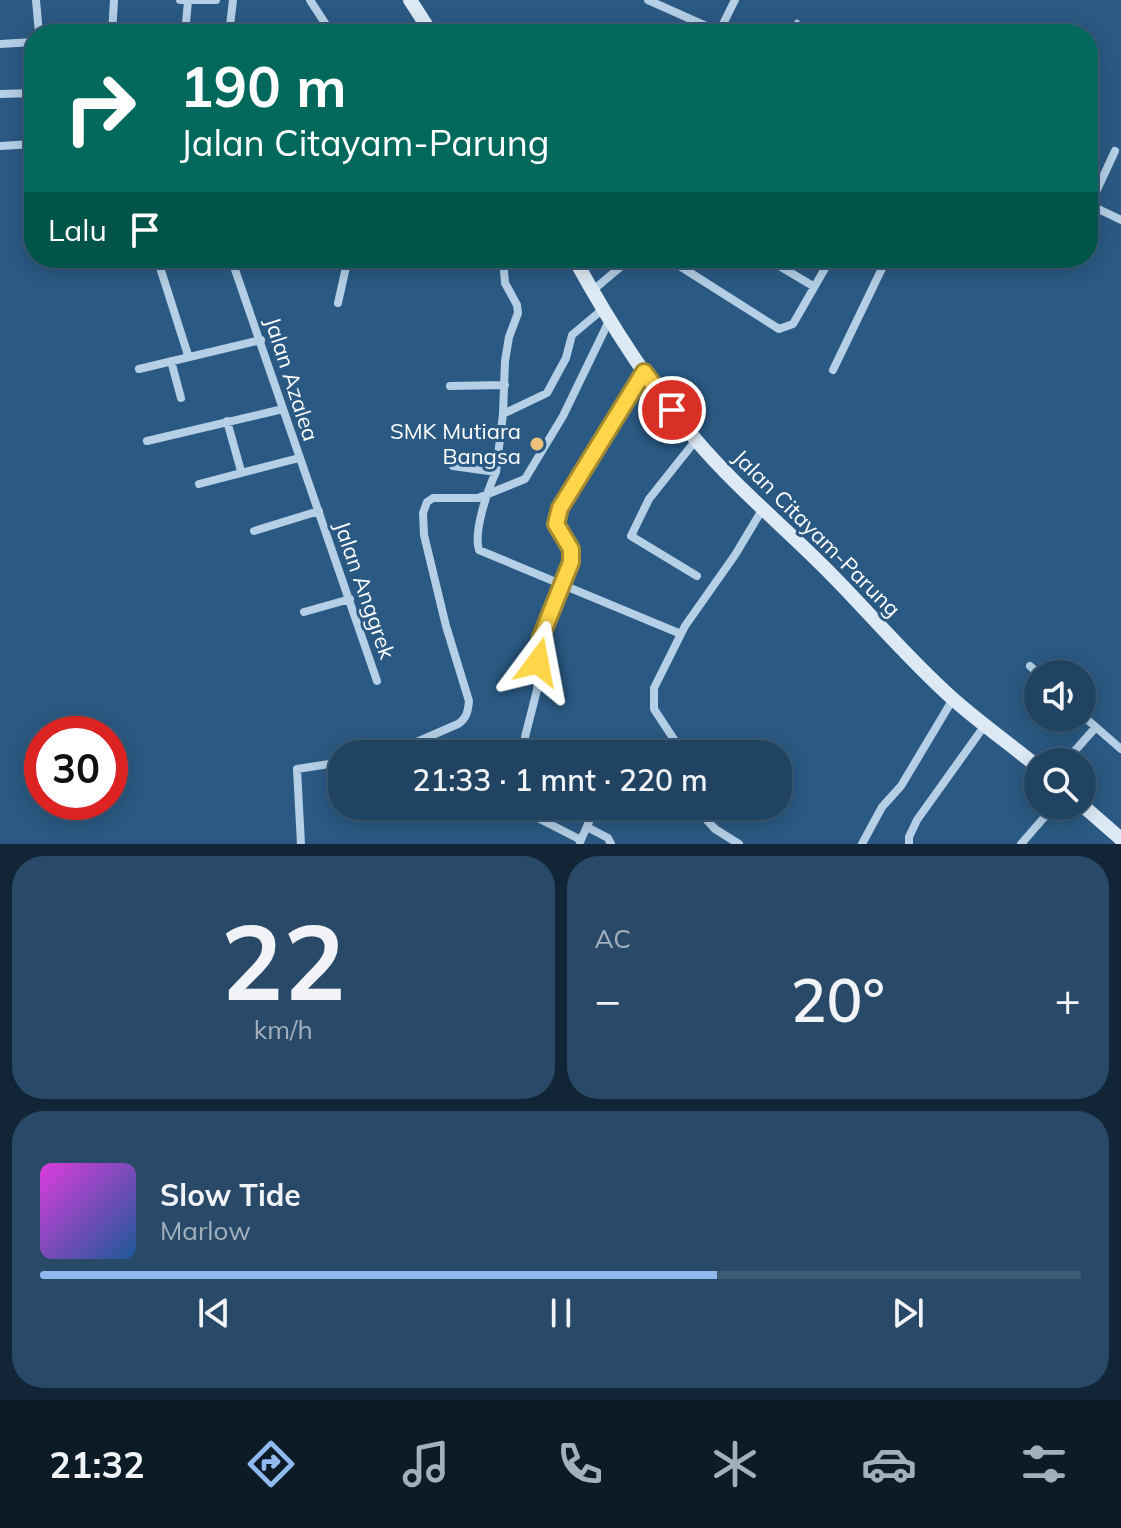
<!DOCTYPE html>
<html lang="id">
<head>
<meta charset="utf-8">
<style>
  body { margin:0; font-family:Mulish,sans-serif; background:#284a68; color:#f1f3f6; height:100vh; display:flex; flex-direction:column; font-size:30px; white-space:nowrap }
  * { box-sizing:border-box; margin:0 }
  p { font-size:26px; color:#a2b0be }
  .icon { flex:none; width:44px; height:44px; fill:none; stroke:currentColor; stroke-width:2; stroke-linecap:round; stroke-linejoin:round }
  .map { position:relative; height:844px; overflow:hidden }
  .drawer { display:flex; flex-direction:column; gap:12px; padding:12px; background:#122536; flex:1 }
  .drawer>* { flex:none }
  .hud { position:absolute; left:24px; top:24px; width:1074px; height:244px; border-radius:32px; box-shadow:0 4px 20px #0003,0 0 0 2px #3d5c77; background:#00695c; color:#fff; overflow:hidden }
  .controls { position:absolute; left:1024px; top:660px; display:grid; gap:16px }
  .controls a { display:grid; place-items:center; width:72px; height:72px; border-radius:50%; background:#204362; box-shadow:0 4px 20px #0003,0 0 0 2px #3d5c77; font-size:40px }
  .speed { position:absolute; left:24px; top:716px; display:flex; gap:16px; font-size:40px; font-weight:700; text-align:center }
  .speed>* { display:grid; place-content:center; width:104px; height:104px; border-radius:50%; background:#204362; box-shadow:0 4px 20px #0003,0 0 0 2px #3d5c77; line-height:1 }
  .speed .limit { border:12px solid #d22; background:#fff; color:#111 }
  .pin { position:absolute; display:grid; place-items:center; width:68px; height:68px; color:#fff; margin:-34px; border:4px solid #fff; border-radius:50%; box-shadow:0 2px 8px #0007 }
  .me { position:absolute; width:88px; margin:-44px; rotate:13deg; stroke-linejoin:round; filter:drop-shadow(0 0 6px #0008) }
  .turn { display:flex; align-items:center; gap:28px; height:168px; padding:0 24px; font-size:36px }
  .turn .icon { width:104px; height:104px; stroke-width:2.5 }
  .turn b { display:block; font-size:56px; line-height:68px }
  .then { display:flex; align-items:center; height:76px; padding:0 24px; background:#0003; gap:16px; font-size:30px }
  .big { font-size:60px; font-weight:600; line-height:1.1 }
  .drawer .tile { flex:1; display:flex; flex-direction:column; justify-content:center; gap:12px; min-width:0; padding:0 28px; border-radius:32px; background:#284a68 }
  .drawer .dial { align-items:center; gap:0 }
  .dial b { font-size:104px; line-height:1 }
  .song { display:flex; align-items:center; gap:24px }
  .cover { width:96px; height:96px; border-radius:12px; background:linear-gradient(135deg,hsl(300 70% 55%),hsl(210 70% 35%)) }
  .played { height:8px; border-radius:4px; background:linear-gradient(90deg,#90b9f0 65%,#3d5c77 65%) }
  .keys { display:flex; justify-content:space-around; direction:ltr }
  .heat { display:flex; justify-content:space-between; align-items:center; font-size:44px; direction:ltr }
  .drawer .tiles { flex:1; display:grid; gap:12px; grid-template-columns:1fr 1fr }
  .tile:last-child { grid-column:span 2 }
  .trip { position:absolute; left:328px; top:740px; width:464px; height:80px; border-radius:32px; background:#204362; box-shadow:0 4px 20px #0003,0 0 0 2px #3d5c77; font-weight:600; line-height:80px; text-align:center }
  .tabs { display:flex; height:128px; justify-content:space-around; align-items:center; background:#0d1b27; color:#a2b0be }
  .tabs .icon { width:56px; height:56px }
  .tabs .selected { color:#90b9f0 }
  .tabs b { font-size:36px; color:#f1f3f6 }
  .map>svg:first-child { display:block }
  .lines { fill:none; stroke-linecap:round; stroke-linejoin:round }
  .lane { stroke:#b4cfe6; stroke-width:5 }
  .street { stroke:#b4cfe6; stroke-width:8 }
  .secondary { stroke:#ddeaf6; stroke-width:14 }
  .route-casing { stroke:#a68a30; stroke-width:20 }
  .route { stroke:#ffd54a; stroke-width:14 }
  .poi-dot { fill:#ecc27c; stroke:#2a5983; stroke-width:3 }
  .labels { text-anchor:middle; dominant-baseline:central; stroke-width:6; stroke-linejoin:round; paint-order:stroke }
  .street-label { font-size:22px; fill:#fff; stroke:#2a5983 }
  .poi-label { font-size:22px; fill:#fff; stroke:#2a5983; text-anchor:end }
</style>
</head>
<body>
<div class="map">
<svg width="1121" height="844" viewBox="0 0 1121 844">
  <rect width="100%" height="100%" fill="#2a5983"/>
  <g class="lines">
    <path class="lane" d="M 791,34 L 797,22
      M 864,34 L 869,25"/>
    <path class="street" d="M 36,0 L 39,34
      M 180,0 L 216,0
      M 310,0 L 332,34
      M 648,0 L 724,34
      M 719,32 L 735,0
      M 112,34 L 114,0
      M 185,34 L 188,1
      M 229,34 L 233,0
      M 0,44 L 34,42
      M 0,94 L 34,93
      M 0,146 L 34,144
      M 1088,204 L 1121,220
      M 1088,209 L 1115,151
      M 157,258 L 188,355
      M 231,258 L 377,681
      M 667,258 L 779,329 L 793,324 L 831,258
      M 766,258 L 813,286
      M 592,291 L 631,258
      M 338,303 L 348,258
      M 171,361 L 181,398
      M 139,369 L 261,340
      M 833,370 L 887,258
      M 450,386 L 505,385
      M 503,414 L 547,393 L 566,358 L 572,335 L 603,309
      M 227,421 L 241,471
      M 696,440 L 649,499 L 631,536 L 697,576
      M 147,441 L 283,409
      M 453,466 L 496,472 L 503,414 L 505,361 L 509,337 L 518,313 L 517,305 L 505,283 L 503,258
      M 496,472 C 488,489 473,532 479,550 L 681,634
      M 199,484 L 299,458
      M 254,531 L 319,511
      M 304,612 L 350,599
      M 1030,666 L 1039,674
      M 1082,715 L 1121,749
      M 389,754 L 458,724 C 467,718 468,711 469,701 L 446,626 L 424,535 L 423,513 L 427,502 L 433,498 L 478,498 L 525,479 L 563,416 L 609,321
      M 555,754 C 542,752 527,752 525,737 L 537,690 L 541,637 L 571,562 L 571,549 L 556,524 L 560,508 L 644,372
      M 678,754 L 675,741 L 654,709 L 654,688 L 685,626 L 735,555 L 762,510
      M 1065,762 L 1095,728
      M 538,806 L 535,815 L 538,818 L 581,840
      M 694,806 L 715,829 L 739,844
      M 587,827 L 608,838 L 611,844
      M 580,842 L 596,806
      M 301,844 L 297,769 L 342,762
      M 862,844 L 882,807 L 901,786 L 953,699
      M 909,844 L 909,837 L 917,820 L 985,725
      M 1021,844 L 1054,806"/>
    <path class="secondary" d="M 410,0 L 432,34
      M 574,258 C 609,322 648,384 696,440 C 735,486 782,525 825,568 C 868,611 907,658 953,699 C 980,723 1010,744 1038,767
      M 1082,805 L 1121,839"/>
  </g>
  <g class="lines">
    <defs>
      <path id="route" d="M 538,662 L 541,637 L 571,562 L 571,549 L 556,524 L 560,508 L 644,372 L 672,410"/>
    </defs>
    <use href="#route" class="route-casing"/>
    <use href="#route" class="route"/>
  </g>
  <circle class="poi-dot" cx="537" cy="444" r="8"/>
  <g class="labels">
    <g class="street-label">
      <text transform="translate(292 379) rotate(72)">Jalan Azalea</text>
      <text transform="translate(817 533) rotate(45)">Jalan Citayam-Parung</text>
      <text transform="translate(365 590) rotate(71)">Jalan Anggrek</text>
    </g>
    <g class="poi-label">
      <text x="521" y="431">SMK Mutiara<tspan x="521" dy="25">Bangsa</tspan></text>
    </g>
  </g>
</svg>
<div class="controls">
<a><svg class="icon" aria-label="sound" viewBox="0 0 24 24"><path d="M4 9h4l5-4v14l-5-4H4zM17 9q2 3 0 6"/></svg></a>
<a><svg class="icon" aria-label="search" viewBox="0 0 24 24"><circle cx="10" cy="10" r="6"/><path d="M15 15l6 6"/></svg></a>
</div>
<div class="speed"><div class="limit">30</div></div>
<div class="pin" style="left:672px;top:410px;background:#d93025"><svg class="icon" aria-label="arrive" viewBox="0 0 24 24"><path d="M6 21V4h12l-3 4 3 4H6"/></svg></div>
<svg class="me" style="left:538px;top:662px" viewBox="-20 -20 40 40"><path d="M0-17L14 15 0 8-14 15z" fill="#ffd54a" stroke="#fff" stroke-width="4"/></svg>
<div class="trip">21:33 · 1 mnt · 220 m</div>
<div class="hud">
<div class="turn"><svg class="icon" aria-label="right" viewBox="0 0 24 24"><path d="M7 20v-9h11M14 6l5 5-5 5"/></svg><div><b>190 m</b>Jalan Citayam-Parung</div></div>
<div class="then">Lalu<svg class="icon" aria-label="arrive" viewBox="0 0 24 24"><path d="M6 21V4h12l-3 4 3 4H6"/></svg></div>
</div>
</div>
<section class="drawer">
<div class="tiles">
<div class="tile dial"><b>22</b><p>km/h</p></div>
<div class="tile"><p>AC</p>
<div class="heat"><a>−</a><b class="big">20°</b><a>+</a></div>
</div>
<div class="tile">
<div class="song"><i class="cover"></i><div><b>Slow Tide</b><p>Marlow</p></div></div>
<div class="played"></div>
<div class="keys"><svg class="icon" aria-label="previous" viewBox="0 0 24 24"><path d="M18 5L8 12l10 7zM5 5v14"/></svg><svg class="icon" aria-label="pause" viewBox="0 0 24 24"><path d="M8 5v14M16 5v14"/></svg><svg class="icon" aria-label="next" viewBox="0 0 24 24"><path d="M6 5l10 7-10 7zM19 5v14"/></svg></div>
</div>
</div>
</section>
<nav class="tabs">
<b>21:32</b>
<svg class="icon selected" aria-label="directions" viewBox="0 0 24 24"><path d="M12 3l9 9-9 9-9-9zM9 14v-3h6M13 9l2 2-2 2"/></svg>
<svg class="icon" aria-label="music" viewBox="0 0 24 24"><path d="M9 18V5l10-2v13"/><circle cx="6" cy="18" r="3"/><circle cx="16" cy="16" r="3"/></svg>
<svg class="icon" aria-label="phone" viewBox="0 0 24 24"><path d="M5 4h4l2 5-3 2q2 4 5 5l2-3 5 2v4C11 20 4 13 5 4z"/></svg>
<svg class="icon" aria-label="climate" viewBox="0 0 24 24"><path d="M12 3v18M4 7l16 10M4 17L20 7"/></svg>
<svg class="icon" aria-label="car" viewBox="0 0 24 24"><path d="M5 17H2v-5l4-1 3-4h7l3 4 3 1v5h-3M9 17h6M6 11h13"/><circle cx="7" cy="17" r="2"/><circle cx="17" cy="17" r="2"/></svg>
<svg class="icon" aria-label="filters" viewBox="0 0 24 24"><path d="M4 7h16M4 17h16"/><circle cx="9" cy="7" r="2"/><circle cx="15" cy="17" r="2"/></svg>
</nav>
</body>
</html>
